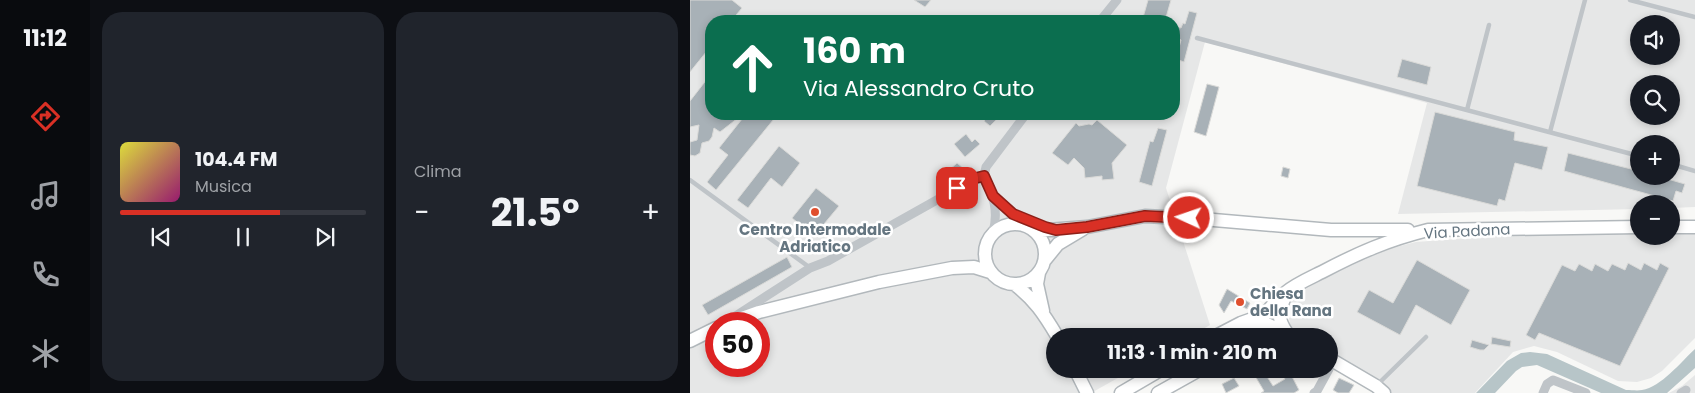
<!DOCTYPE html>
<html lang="it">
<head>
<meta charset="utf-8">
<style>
  body { margin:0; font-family:Poppins,sans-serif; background:#20242c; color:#f1f3f6; height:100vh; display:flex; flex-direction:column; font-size:19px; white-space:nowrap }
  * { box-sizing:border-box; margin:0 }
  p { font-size:16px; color:#9ea1a6 }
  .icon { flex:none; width:28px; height:28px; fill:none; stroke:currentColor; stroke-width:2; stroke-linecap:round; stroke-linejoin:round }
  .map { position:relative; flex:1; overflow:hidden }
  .side { display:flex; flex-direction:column; gap:12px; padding:12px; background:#0d0f14; width:600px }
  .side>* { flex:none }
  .top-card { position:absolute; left:15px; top:15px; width:475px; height:105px; border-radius:20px; box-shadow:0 2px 8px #0003; background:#0b6e4f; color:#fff; overflow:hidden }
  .buttons { position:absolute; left:940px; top:15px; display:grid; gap:10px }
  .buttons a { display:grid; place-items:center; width:50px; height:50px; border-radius:50%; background:#171b24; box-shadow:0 2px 8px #0003; font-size:25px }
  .speed { position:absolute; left:15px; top:312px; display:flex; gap:10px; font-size:25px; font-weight:700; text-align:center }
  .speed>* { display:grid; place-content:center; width:65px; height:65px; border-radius:50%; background:#171b24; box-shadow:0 2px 8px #0003; line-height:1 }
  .speed .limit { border:8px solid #d22; background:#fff; color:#111 }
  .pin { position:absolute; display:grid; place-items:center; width:42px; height:42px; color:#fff; margin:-21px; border-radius:10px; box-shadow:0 2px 8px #0006 }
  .me { position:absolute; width:55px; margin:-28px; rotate:273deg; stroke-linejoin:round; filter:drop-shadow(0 0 4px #0008) }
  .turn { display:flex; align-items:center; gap:18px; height:105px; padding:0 15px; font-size:22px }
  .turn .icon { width:65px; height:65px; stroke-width:2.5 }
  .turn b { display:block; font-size:35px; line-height:42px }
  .big { font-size:38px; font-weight:700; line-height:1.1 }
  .side .widget { flex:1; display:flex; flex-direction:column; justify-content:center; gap:8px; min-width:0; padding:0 18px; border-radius:20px; background:#20242c }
  .song { display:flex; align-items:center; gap:15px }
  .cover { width:60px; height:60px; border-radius:8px; background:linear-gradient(135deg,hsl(60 70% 55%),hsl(320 70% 35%)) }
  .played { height:5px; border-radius:2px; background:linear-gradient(90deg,#d93025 65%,#363941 65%) }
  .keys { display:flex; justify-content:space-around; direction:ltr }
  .heat { display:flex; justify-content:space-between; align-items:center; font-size:28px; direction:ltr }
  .side .tiles { flex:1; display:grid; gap:12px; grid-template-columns:repeat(2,1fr) }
  .trip { position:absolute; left:356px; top:328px; width:292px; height:50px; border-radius:25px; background:#171b24; box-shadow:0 2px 8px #0003; font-weight:700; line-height:50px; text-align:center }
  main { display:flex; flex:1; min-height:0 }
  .menu { display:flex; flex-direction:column; width:90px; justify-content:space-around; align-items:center; background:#090b0e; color:#9ea1a6 }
  .menu .icon { width:35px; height:35px }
  .menu .selected { color:#d93025 }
  .menu b { font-size:22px; color:#f1f3f6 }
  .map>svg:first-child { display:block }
  .built { fill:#e6e7e7; fill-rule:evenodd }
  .water { fill:#b7c5c8 }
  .building { fill:#a8b1b7; stroke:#dadad8 }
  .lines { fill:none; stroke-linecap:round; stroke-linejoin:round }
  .secondary-casing { stroke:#b2b8bc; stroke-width:15 }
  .lane { stroke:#bfc4c8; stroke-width:4.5 }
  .street { stroke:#bfc4c8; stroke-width:9 }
  .secondary { stroke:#fff; stroke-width:12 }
  .route-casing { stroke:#8d1f18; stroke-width:12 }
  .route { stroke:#d93025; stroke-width:9 }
  .poi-dot { fill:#e04f2e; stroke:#fff; stroke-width:2 }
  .labels { text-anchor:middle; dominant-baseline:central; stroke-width:5; stroke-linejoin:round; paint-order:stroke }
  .poi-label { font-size:15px; font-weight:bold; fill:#647580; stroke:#fff }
  .street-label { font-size:15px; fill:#647580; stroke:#fff }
</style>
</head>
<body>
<main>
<nav class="menu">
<b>11:12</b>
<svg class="icon selected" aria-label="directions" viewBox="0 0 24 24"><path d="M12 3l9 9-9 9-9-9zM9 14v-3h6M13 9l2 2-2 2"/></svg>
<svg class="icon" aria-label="music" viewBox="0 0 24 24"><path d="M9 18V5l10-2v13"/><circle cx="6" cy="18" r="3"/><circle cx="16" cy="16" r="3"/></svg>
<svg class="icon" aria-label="phone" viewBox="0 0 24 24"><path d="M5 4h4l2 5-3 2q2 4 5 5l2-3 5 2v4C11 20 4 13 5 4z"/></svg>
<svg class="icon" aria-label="climate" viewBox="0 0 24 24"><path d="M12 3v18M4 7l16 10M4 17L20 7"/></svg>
</nav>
<section class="side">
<div class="tiles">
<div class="widget">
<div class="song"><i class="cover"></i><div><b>104.4 FM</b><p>Musica</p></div></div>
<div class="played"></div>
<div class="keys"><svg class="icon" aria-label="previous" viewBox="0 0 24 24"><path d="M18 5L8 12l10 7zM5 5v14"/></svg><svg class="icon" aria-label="pause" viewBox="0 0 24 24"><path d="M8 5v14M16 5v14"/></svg><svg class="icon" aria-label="next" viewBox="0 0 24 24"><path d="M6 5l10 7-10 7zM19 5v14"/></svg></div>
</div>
<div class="widget"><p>Clima</p>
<div class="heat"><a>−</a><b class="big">21.5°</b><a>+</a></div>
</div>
</div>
</section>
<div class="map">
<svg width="1005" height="393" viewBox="0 0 1005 393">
  <rect width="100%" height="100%" fill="#f8f8f6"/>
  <path class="built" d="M 0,0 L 1005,0 L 1005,207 L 981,208 L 981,204 L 949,204 L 949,209 L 708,214 L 737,103 L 515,42 L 476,188 L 520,325 L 501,336 L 365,336 L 365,369 L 444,369 L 401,393 L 0,393 ZM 21,21 L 484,21 L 484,114 L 21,114 ZM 949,24 L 981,24 L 981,56 L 949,56 ZM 949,84 L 981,84 L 981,116 L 949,116 ZM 949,144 L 981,144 L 981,176 L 949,176 ZM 26,324 L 69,324 L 69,366 L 26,366 Z
    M 949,232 L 949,236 L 981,236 L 981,232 L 1005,232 L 1005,338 L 972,371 L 961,378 L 947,382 L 928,381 L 867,352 L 844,346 L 823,352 L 785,393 L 699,393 L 692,381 L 640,352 L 640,336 L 612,336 L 601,330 L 597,305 L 607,294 L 652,268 L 682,255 L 710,246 L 726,242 L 807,236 Z
    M 1005,375 L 1005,393 L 979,393 L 992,386 Z"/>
  <path class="water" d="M 1005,349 L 1005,368 L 977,393 L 911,393 L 847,365 L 832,367 L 826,371 L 805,393 L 786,393 L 817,361 L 831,353 L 840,352 L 857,354 L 936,390 C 942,390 947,391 952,390 C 971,387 991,362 1005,349 Z"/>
  <path class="building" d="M 0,0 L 42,0 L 52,8 L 41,21 L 21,21 L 21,46 L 0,72 Z
    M 224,0 L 241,0 L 235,7 Z
    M 458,0 L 481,0 L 475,21 L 452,21 Z
    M 499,11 L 507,13 L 494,62 L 486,59 L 491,40 L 484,36 L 484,26 L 491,28 L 493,23 L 495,24 Z
    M 712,59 L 741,67 L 737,85 L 707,77 Z
    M 21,74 L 21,114 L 53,114 L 30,132 L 24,128 L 22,137 L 19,141 L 12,143 L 10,153 L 5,156 L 0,155 L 0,142 L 7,140 L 9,125 L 0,127 L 0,101 Z
    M 517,84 L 529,87 L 516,136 L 504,132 Z
    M 745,112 L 825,132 L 824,140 L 858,147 L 852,170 L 825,163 L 815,201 L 809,199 L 807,206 L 727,186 Z
    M 56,114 L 88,114 L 26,190 L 17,182 L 38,155 L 29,148 Z
    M 300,115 L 306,120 L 300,126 L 294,121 Z
    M 407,120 L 437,145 L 422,163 L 424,179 L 412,180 L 412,176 L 395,178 L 394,168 L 384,158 L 378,165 L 362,153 L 386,123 L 389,126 L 399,124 L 402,125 Z
    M 468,128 L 477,130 L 462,186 L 449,182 L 460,141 L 463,142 Z
    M 276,134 L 282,142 L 285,139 L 290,144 L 275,157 L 264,144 Z
    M 89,146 L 110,163 L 92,187 L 81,178 L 58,208 L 47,200 Z
    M 878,153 L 949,171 L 949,176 L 967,176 L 995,184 L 992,193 L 986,191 L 983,201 L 874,171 Z
    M 267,163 L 273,168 L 258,180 L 257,172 Z
    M 593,167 L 600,169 L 598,178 L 591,176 Z
    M 126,188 L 149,206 L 124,236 L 102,218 Z
    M 97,257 L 102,267 L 18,315 L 12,305 Z
    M 727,260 L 780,290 L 761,325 L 726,305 L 710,335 L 667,312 L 679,290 L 703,303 Z
    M 938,263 L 951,270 L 954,263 L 967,270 L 970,263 L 979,268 L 930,366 L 849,333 L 845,340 L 836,335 L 872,265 L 885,271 L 889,264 L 902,271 L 905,264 L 918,271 L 922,264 L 935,270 Z
    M 537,289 L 560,303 L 557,309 L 541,301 L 534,313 L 529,305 Z
    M 802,337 L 821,341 L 820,347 L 801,344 Z
    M 782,340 L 792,343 L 799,345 L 794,350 L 790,350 L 780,347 Z
    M 561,369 L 572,369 L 583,386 L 595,379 L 589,369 L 598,369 L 609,390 L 604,393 L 571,393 L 574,391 Z
    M 544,378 L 549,386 L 536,393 L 532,384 Z
    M 649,378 L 664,385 L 659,393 L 648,393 L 643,390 Z"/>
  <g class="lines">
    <defs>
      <path id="secondary" d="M295 254a30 30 0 1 1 60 0a30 30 0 1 1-60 0Z
        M 981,227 L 1005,227
        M 345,231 L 397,227 L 455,216 L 512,219 L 641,230 L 718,230
        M 355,260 L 368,244 L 393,229
        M 349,273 L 347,284 L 353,311
        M 324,284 C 344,299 354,314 367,336
        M 596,294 C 589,311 586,317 597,333
        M 35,324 L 69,312 L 189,282 L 262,268 L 284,267 L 300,272
        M 526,336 L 551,323 L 565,318 L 601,336
        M 558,336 C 570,322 580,305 595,293 C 606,284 620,278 632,272 C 668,253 698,240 738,230 L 949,227
        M 577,336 L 597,333
        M 0,341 L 26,328
        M 640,359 L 686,386 L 694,393
        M 385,369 L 397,393
        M 431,393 L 472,369
        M 468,393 L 511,369"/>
    </defs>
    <use href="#secondary" class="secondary-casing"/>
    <path class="lane" d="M 940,0 L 1005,17
      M 507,38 L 949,156
      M 777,110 L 799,25
      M 860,132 L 895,0
      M 981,164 L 1005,171
      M 0,180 L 119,267
      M 687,385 L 736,337"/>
    <path class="street" d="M 410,21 L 427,0
      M 294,176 L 296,167 L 336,114
      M 294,176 C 303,195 309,211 303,232
      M 313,204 L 323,214 L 359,228
      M 44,317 L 120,268 L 138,261 L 286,178 L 294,176
      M 624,393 L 627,391 L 639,369
      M 853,393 L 857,384 L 863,380 L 896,393
      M 991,393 L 996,390"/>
    <use href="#secondary" class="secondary"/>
  </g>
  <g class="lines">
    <defs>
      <path id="route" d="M 267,188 L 286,178 L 294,176 L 303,196 L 323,214 L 355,227 L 366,230 L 397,227 L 455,216 L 499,218"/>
    </defs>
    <use href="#route" class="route-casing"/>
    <use href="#route" class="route"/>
  </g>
  <g class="poi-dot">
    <circle cx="125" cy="212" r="5"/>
    <circle cx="550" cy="302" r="5"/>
  </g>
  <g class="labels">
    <g class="poi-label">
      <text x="125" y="229">Centro Intermodale<tspan x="125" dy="17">Adriatico</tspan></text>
      <text x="560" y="293" text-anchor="start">Chiesa<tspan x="560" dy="17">della Rana</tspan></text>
    </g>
    <g class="street-label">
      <text transform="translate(777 231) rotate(-3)">Via Padana</text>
    </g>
  </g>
</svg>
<div class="buttons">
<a><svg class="icon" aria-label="sound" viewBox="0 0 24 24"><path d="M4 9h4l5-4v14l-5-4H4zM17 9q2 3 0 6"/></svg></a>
<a><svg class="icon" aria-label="search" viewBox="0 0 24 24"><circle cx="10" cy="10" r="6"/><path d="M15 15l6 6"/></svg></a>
<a>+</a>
<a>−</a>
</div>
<div class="speed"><div class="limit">50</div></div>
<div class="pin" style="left:267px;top:188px;background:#d93025"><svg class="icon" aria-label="arrive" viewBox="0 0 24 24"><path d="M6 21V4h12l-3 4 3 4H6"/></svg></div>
<svg class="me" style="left:499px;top:218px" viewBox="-20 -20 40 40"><circle r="17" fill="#d93025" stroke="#fff" stroke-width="3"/><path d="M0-11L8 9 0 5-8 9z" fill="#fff"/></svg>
<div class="trip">11:13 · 1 min · 210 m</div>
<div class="top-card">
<div class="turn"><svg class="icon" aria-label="ahead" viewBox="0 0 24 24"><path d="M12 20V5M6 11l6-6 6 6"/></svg><div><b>160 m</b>Via Alessandro Cruto</div></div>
</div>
</div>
</main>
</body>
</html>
